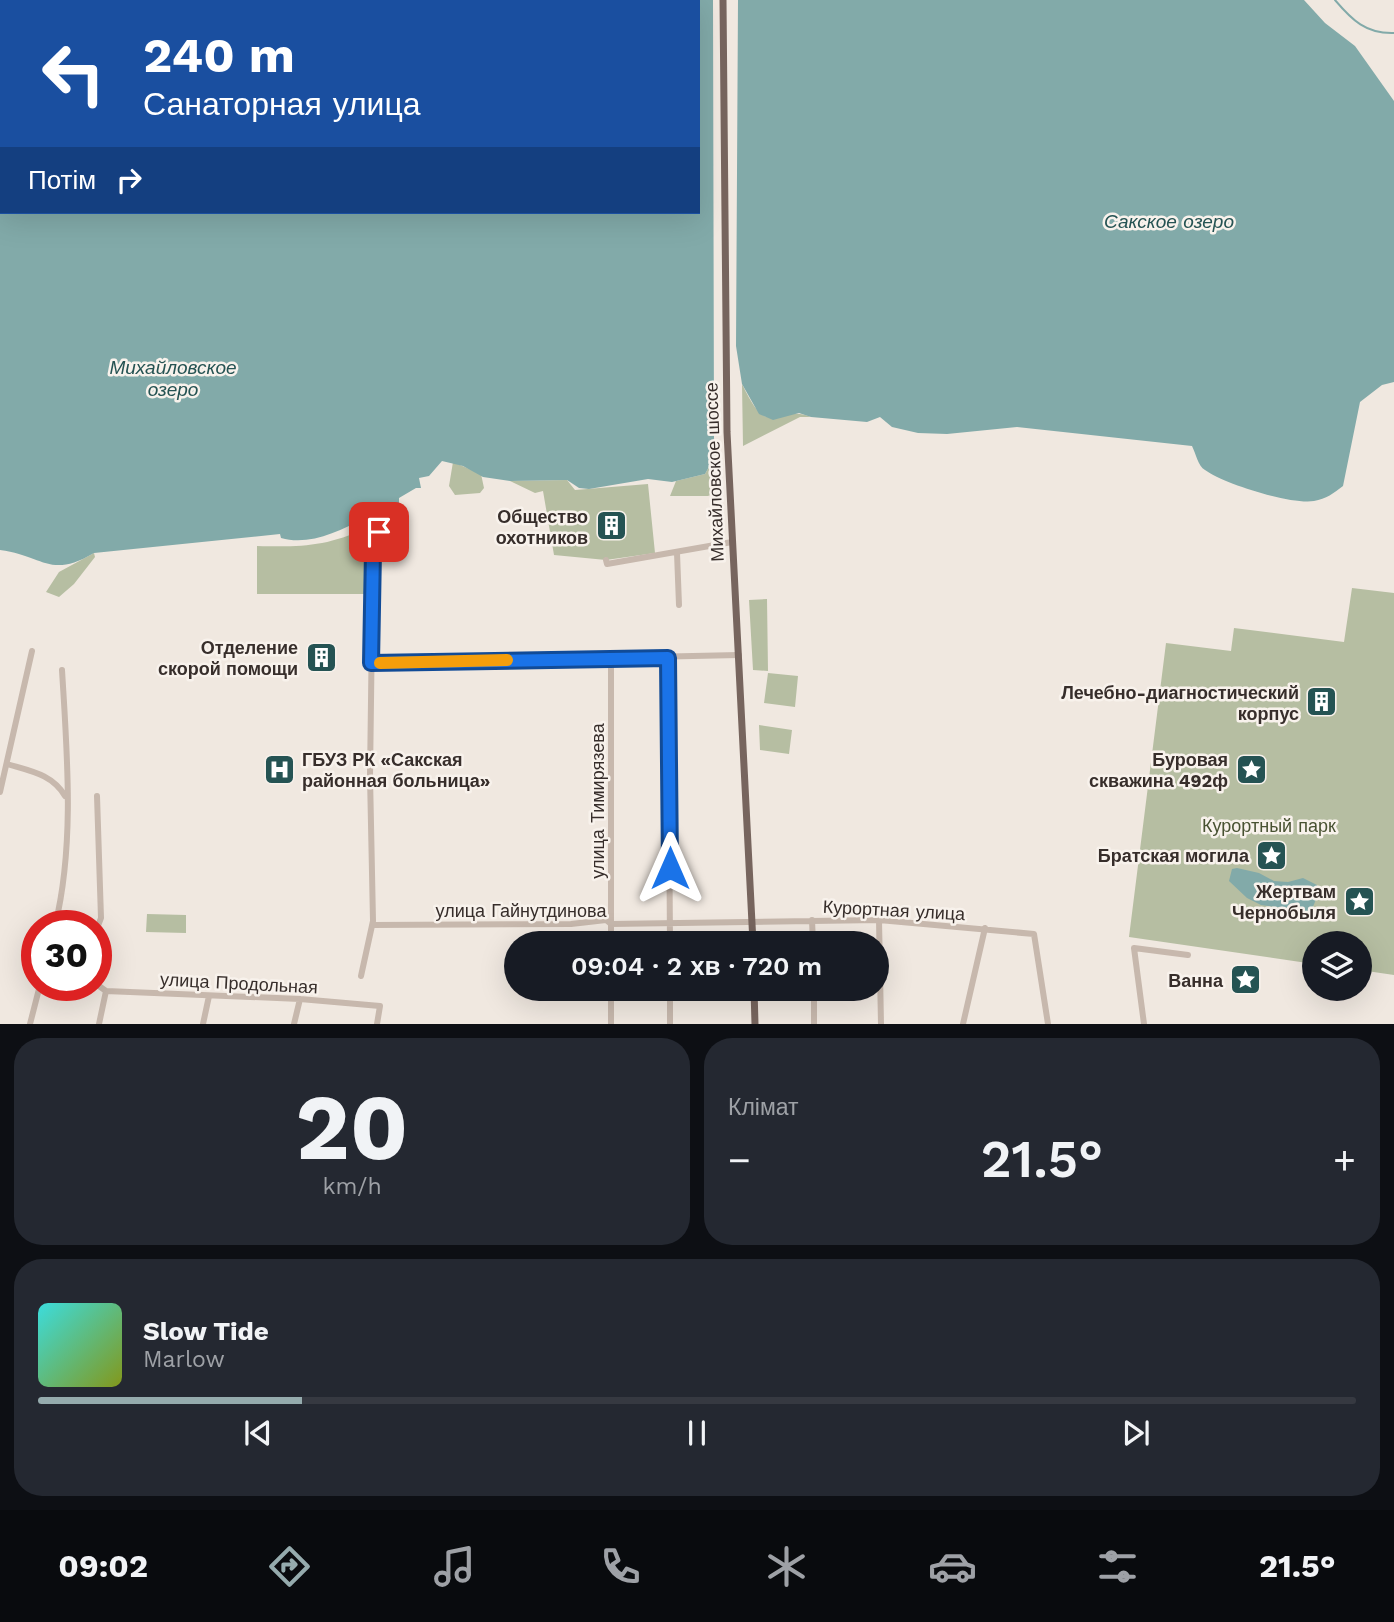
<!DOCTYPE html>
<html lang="uk">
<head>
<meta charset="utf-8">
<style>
  body { margin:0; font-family:"Work Sans",sans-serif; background:#242831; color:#f1f3f6; height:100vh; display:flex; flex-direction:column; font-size:26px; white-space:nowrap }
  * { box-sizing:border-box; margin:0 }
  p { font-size:23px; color:#9ea1a6 }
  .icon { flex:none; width:38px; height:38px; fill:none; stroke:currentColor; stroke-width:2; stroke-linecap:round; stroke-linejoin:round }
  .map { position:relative; height:1024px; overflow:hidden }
  .sheet { display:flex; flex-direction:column; gap:14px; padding:14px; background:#0d0f14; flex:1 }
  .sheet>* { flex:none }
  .banner { position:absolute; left:0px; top:0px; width:700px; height:214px; box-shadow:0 7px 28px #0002; background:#1a4fa0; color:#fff; overflow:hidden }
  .buttons { position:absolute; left:1302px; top:931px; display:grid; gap:14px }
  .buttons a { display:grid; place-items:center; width:70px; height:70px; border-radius:50%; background:#171b24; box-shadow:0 7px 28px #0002; font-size:35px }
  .speed { position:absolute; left:21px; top:910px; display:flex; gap:14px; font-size:35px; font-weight:700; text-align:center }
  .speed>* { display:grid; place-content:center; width:91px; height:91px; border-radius:50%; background:#171b24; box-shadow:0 7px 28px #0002; line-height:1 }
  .speed .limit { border:10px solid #d22; background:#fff; color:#111 }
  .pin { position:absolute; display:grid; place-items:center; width:60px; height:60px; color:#fff; margin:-30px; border-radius:14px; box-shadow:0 4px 10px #0006 }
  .me { position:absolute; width:77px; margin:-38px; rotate:0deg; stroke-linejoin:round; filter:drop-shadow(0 0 5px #0008) }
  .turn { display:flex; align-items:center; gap:24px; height:147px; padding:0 28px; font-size:32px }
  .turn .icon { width:91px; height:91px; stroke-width:2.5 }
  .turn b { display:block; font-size:49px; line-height:60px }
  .then { display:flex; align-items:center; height:66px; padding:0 28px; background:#0003; gap:14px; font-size:26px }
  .big { font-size:52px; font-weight:600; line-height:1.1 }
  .sheet .widget { flex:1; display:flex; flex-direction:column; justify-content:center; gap:10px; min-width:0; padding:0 24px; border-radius:28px; background:#242831 }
  .sheet .dial { align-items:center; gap:0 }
  .dial b { font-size:91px; line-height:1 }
  .song { display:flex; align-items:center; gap:21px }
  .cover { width:84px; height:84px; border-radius:10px; background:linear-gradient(135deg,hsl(180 70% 55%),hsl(70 70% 35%)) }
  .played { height:7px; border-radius:4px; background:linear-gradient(90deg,#95abad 20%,#363941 20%) }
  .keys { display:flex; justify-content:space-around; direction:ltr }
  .heat { display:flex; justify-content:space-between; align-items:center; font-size:38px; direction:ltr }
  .sheet .tiles { flex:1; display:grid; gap:14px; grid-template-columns:1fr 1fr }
  .widget:last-child { grid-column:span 2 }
  .trip { position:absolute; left:504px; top:931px; width:385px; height:70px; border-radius:35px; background:#171b24; box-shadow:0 7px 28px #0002; font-weight:600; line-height:70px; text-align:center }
  .tabs { display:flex; height:112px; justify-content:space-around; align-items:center; background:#090b0e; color:#9ea1a6 }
  .tabs .icon { width:49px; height:49px }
  .tabs .current { color:#95abad }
  .tabs b { font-size:32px; color:#f1f3f6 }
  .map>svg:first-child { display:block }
  .green { fill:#b6bea2 }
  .water { fill:#82aaa9 }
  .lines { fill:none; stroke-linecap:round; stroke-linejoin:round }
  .stream { stroke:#82aaa9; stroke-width:2 }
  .minor { stroke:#c7b8ad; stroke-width:6 }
  .major { stroke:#77655e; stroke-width:7 }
  .route-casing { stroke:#114b97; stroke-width:18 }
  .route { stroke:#1a73e8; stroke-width:12 }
  .slow { stroke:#f59e0b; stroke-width:12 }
  .labels { text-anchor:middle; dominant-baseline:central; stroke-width:5; stroke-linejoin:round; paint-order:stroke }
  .street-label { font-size:18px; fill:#372e2b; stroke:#f8f2ec }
  .poi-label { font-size:18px; font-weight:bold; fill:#372e2b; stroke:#f8f2ec; text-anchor:end }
  .park-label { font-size:18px; fill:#485232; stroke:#f8f2ec }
  .water-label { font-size:19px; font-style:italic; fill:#255353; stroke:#f8f2ec }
</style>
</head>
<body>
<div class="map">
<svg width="1394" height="1024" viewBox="0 0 1394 1024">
  <rect width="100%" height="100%" fill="#f0e8e0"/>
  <path class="green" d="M 742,384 C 771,444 772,402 811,417 L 800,417 L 743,446 Z
    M 714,438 L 719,470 L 717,492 L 708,496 L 670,496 L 676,481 L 705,474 L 710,465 Z
    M 453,462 L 481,474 L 484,488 L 480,493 L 455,495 L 449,486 Z
    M 567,480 L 575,490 L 648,484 L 655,553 L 606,560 L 554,555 L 543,491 L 535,493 L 510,481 Z
    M 366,528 L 366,594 L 257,594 L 257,546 C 300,547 326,547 366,528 Z
    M 94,553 L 95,557 L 74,584 L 59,597 L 46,592 L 59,572 Z
    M 1352,588 L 1394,593 L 1394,975 L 1360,970 L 1360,943 L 1314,943 L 1314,964 L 1129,937 L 1166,643 L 1231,651 L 1234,628 L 1344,642 Z
    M 767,599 L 768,671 L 753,670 L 749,600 Z
    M 768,673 L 798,676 L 795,707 L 764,703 Z
    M 759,725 L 792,730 L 789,754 L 760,750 Z
    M 147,914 L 186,915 L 186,933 L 146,932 Z"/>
  <path class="water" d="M 713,0 L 714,438 L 710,465 L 705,474 L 672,482 L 648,479 L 589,489 L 579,488 L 567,480 L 510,481 L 483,477 L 463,466 L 442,461 L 429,476 L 419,478 L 421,488 L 416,488 L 399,498 L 399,504 C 388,499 373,506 363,512 L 364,518 C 339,532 308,546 281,538 L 280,534 L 94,553 C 50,579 44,556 0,550 L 0,194 L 2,212 L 698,212 L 698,2 L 336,1 Z
    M 738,0 L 1304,0 L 1325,23 L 1355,46 L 1394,101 L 1394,382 L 1382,385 L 1360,402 L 1343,486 C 1334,493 1326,499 1314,501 C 1292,505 1224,484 1205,470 C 1198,466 1196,454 1192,446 L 1017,427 L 947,434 L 918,433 L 892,427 L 880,417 L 867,422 L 811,417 L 799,413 L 773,420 L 759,414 L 742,384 L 736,346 Z
    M 1237,868 L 1259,873 L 1274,881 L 1288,882 L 1303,878 L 1317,885 C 1318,900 1312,917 1295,919 L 1285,908 L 1261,905 L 1247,898 L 1229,881 L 1232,869 Z"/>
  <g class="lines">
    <path class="stream" d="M 1335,0 C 1352,20 1366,34 1394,33"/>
    <path class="minor" d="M 30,0 L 31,2
      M 106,0 L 106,2
      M 168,0 L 168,2
      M 139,2 L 146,0
      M 0,38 L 2,38
      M 0,163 L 2,162
      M 677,553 L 679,605
      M 606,560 L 607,564 L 732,542
      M 668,658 L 670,943
      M 611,659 L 611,943
      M 371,663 L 739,655
      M 7,764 C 30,771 52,774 65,796
      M 0,792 L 32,651
      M 812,920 L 813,943
      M 879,920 L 881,1024
      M 373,925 L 571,924 L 606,920 L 611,924 L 879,920 L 1034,934 L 1048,1024
      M 55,926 C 75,844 67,753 62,670
      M 96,931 L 101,918 L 97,796
      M 96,963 L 99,986 L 106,991 L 300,999 L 380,1006 L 377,1024
      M 361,976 L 373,921 L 370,776 L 373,551 L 379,532
      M 611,989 L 611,1024
      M 670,989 L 670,1024
      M 814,989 L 814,1024
      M 30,1024 L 40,985
      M 99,1024 L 106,991
      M 203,1024 L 209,996
      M 294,1024 L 300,999
      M 963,1024 L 985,928
      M 1144,1024 L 1134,948 L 1188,955"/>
    <path class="major" d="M 723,0 L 727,432 L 753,943
      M 754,989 L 755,1024"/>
  </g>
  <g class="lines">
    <defs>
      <path id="route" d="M 379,532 L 373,551 L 371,663 L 668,658 L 670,868"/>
    </defs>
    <use href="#route" class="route-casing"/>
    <use href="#route" class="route"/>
    <path class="slow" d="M 380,663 L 507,660"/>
  </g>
  <defs>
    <symbol id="building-square" viewBox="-11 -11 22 22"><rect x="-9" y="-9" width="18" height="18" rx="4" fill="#255353" stroke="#f8f2ec"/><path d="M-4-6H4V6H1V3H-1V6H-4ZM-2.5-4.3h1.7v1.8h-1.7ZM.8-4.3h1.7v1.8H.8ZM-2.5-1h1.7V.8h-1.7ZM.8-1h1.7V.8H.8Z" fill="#fff"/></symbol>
    <symbol id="hospital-square" viewBox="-11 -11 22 22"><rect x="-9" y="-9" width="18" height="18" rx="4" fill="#255353" stroke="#f8f2ec"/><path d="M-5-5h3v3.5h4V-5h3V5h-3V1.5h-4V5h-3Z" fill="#fff"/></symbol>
    <symbol id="sight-square" viewBox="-11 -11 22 22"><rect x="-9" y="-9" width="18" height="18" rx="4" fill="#255353" stroke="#f8f2ec"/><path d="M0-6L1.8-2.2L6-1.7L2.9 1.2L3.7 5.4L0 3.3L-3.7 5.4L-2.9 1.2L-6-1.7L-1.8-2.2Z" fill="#fff"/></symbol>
  </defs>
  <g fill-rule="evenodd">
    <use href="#building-square" x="594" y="508" width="35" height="35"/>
    <use href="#building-square" x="304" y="640" width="35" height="35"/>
    <use href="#building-square" x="1304" y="684" width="35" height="35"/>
    <use href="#hospital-square" x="262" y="752" width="35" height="35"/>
    <use href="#sight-square" x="1234" y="752" width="35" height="35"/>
    <use href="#sight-square" x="1254" y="838" width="35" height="35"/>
    <use href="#sight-square" x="1342" y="884" width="35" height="35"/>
    <use href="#sight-square" x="1228" y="962" width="35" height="35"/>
  </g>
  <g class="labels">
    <g class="street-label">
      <text transform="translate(714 472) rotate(-92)">Михайловское шоссе</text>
      <text transform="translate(597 801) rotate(-90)">улица Тимирязева</text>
      <text x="521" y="910">улица Гайнутдинова</text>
      <text transform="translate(894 910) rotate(3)">Курортная улица</text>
      <text transform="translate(239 983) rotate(3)">улица Продольная</text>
    </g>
    <g class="poi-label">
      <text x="588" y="516">Общество<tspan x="588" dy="21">охотников</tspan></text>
      <text x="298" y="647">Отделение<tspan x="298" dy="21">скорой помощи</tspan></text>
      <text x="1299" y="692">Лечебно-диагностический<tspan x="1299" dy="21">корпус</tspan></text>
      <text x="302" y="759" text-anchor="start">ГБУЗ РК «Сакская<tspan x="302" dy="21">районная больница»</tspan></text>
      <text x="1228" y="759">Буровая<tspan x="1228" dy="21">скважина 492ф</tspan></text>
      <text x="1249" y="855">Братская могила</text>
      <text x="1336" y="891">Жертвам<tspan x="1336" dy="21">Чернобыля</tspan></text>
      <text x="1223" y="980">Ванна</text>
    </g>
    <g class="park-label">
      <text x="1269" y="825">Курортный парк</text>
    </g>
    <g class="water-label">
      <text x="1169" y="221">Сакское озеро</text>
      <text x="173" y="367">Михайловское<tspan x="173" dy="22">озеро</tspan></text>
    </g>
  </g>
</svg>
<div class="buttons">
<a><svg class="icon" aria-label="layers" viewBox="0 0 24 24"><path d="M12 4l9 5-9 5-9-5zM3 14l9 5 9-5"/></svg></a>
</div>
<div class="speed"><div class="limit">30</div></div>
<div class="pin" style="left:379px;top:532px;background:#d93025"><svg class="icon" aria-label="arrive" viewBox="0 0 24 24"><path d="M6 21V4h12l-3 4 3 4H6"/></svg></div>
<svg class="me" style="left:670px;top:868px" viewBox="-20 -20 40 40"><path d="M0-17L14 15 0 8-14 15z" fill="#1a73e8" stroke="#fff" stroke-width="4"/></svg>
<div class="trip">09:04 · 2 хв · 720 m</div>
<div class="banner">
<div class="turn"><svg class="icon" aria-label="left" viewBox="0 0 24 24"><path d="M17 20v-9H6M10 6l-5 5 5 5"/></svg><div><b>240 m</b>Санаторная улица</div></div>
<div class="then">Потім<svg class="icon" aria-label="right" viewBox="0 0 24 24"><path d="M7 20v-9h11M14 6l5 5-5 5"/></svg></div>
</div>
</div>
<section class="sheet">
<div class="tiles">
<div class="widget dial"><b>20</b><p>km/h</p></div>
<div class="widget"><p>Клімат</p>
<div class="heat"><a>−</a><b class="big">21.5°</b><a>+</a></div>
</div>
<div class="widget">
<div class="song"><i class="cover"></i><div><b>Slow Tide</b><p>Marlow</p></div></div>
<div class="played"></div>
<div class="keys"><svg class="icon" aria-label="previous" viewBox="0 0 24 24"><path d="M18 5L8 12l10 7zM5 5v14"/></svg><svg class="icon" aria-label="pause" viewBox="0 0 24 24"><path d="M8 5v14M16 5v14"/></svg><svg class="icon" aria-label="next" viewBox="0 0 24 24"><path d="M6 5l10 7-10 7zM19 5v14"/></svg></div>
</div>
</div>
</section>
<nav class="tabs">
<b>09:02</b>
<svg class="icon current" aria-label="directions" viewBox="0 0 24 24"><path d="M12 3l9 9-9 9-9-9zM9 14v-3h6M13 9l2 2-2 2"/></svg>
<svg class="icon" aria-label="music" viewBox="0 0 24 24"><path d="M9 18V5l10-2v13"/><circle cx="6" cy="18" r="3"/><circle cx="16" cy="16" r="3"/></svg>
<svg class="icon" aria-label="phone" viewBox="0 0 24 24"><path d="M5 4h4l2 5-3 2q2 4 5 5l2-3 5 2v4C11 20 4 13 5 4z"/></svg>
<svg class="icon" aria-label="climate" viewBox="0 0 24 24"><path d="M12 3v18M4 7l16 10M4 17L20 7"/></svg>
<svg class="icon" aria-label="car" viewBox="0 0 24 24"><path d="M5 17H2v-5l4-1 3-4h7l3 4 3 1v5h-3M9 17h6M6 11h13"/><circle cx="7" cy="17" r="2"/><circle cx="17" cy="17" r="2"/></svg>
<svg class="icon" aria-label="filters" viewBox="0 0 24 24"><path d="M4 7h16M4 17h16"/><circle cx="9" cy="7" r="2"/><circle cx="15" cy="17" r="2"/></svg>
<b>21.5°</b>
</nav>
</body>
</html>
